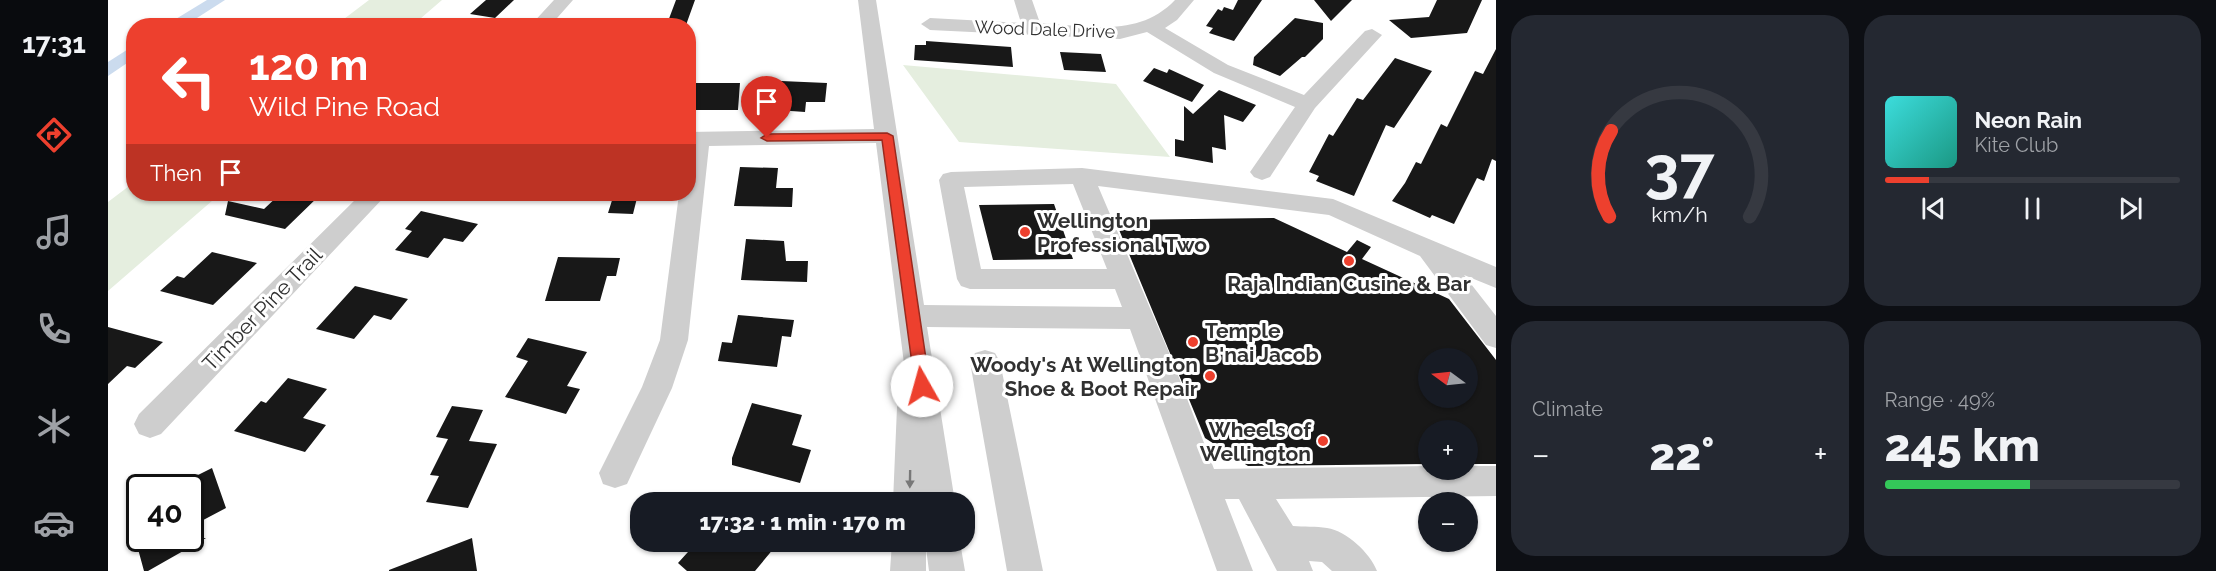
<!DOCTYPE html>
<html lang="en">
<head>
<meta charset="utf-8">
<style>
  body { margin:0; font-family:Raleway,sans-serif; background:#242831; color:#f1f3f6; height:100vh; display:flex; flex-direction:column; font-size:22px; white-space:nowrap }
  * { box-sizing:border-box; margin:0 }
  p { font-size:20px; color:#9ea1a6 }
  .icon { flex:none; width:33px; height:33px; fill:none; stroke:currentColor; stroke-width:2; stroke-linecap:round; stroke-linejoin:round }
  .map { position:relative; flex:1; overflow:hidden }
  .details { display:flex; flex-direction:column; gap:15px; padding:15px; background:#0d0f14; width:720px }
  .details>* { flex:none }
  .top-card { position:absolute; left:18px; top:18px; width:570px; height:183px; border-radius:24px; box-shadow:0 2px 4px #0004; background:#ed402e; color:#fff; overflow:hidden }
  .needle { width:39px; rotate:285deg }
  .fabs { position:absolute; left:1310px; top:348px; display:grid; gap:12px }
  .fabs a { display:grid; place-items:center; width:60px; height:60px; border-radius:50%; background:#171b24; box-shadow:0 2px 4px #0004; font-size:30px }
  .speed { position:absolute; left:18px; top:474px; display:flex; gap:12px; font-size:30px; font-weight:700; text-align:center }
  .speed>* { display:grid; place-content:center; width:78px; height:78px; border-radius:50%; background:#171b24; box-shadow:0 2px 4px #0004; line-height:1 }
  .speed .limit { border:3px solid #111; border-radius:9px; background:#fff; color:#111 }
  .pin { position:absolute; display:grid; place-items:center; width:51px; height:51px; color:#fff; margin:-62px -26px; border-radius:50% 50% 50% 0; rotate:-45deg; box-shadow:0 0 6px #0007 }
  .pin .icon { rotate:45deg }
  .me { position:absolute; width:66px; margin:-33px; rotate:353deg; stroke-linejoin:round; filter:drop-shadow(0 0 4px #0008) }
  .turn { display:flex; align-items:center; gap:21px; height:126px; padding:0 24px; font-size:27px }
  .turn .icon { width:78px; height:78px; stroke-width:2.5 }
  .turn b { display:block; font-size:42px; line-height:51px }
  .then { display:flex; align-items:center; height:57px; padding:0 24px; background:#0003; gap:12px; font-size:22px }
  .big { font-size:45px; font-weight:800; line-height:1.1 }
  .details .card { flex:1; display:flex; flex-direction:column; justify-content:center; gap:9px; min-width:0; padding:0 21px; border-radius:24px; background:#242831 }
  .details .dial { align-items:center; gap:0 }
  .dial svg { height:156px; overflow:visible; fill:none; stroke:#363941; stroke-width:7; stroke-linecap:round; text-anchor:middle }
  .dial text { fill:#f1f3f6; stroke:none }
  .song { display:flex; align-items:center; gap:18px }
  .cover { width:72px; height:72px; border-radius:9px; background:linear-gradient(135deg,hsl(180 70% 55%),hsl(170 70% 35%)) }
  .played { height:6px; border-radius:3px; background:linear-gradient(90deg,#ed402e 15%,#363941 15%) }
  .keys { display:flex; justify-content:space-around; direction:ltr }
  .heat { display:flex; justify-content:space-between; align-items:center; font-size:33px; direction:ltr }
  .charge { height:9px; border-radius:4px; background:linear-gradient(90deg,#34c759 49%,#363941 0) }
  .details .tiles { flex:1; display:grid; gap:15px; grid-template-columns:repeat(2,1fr) }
  .trip { position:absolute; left:522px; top:492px; width:345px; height:60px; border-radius:24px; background:#171b24; box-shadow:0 2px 4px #0004; font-weight:800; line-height:60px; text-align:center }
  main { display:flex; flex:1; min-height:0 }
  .menu { display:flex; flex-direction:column; width:108px; justify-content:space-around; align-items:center; background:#090b0e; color:#9ea1a6 }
  .menu .icon { width:42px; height:42px }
  .menu .selected { color:#ed402e }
  .menu b { font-size:27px; color:#f1f3f6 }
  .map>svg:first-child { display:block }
  .green { fill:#e5eedf }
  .water { fill:#cbdbee }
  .building { fill:#181818; fill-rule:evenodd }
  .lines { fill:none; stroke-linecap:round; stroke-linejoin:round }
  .minor { fill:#cecece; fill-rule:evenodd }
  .oneway { fill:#787878 }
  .route { fill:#ed402e; stroke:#9a2a1e; stroke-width:1.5 }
  .poi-dot { fill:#ed402e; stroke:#fff; stroke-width:2 }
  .labels { text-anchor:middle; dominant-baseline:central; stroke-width:6; stroke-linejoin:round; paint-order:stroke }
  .far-street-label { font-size:18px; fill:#313131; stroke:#fff }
  .poi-label { font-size:21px; font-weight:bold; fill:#313131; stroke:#fff; text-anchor:start }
  .street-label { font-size:21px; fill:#313131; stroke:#fff }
</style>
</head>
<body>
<main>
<nav class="menu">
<b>17:31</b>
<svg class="icon selected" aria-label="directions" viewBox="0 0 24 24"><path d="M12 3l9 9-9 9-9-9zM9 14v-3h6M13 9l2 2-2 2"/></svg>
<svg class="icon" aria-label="music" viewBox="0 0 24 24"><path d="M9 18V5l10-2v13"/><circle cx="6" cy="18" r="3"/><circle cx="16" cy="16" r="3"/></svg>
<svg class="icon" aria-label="phone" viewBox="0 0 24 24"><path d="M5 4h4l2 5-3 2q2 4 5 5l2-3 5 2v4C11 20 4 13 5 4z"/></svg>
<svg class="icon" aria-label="climate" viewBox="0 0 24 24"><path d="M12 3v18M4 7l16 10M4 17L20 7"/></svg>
<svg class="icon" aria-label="car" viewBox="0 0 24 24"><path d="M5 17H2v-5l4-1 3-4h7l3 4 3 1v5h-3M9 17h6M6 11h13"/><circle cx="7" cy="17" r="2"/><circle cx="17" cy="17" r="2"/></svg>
</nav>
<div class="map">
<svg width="1388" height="571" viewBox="0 0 1388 571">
  <rect width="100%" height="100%" fill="#fff"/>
  <path class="green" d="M 261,0 L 334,0 L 305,25 L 228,25 Z
    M 795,65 L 1008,84 L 1062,157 L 851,142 Z
    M 25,183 L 26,194 L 112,194 L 0,291 L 0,202 Z"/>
  <path class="water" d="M 99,0 L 117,0 L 78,25 L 58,25 Z
    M 25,46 L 25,59 L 0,76 L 0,62 Z"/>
  <path class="building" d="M 378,0 L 406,0 L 387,18 L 362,14 Z
    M 568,0 L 587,0 L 578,25 L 559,24 Z
    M 1130,0 L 1154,0 L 1126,41 L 1101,33 L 1105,28 L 1098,26 L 1110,9 L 1114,11 L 1116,7 L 1125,10 Z
    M 1206,0 L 1244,0 L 1223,21 Z
    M 1329,0 L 1374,0 L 1359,33 L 1303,38 L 1281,20 L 1321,17 Z
    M 1187,18 L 1215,23 L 1215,39 L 1197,57 L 1194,57 L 1172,76 L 1145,65 L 1146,57 Z
    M 818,41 L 903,47 L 905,67 L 806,60 L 807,45 L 818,45 Z
    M 1388,49 L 1388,161 L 1384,159 L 1376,181 L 1369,178 L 1346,224 L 1324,215 L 1322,218 L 1284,201 L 1297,183 L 1308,162 L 1313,164 L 1333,124 L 1339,127 L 1367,71 L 1375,74 Z
    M 952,52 L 993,54 L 998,72 L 956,70 Z
    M 1287,58 L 1324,71 L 1286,128 L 1278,125 L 1246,196 L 1208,181 L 1211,176 L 1201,172 L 1221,134 L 1225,136 L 1249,98 L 1255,100 Z
    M 1046,68 L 1059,73 L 1061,69 L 1096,85 L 1084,102 L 1035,81 Z
    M 673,81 L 719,83 L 717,102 L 698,102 L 697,112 L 669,110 Z
    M 588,83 L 632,83 L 630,110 L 584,110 Z
    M 1111,90 L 1148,105 L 1135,122 L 1116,115 L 1118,150 L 1104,147 L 1105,163 L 1067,156 L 1067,139 L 1076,141 L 1076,106 L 1085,114 Z
    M 632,167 L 670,168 L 668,188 L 685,188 L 684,207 L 626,206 Z
    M 172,194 L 213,194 L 177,229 L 117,215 L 120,201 L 156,209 Z
    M 506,194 L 530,194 L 525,214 L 500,213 Z
    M 946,204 L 965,259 L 885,260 L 871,205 Z
    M 313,211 L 370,224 L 355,242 L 336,238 L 320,258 L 287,250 L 304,231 L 297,229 Z
    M 1166,218 L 1239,252 L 1249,240 L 1263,247 L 1254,259 L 1341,299 L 1388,360 L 1388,464 L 1359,464 L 1359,430 L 1320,430 L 1320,464 L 1140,466 L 1097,438 L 1007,220 ZM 1320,358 L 1359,358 L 1359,398 L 1320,398 Z
    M 638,239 L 676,241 L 678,261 L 700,261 L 699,282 L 633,280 Z
    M 104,252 L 149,263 L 105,305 L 52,291 L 69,276 L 76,278 Z
    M 450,257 L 512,258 L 508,276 L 499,276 L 492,301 L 437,301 Z
    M 247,286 L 300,299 L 283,320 L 266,315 L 246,339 L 208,329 Z
    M 630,315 L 686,320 L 683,337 L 674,336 L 669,367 L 610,361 L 614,342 L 624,343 Z
    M 0,327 L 55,342 L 27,368 L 19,366 L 0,384 Z
    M 420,338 L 479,352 L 459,386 L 472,389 L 458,414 L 397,397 L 420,361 L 408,357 Z
    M 180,378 L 219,389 L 195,418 L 218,425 L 197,452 L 126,431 L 153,401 L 158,403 Z
    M 644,403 L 694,415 L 684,445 L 703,450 L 692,483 L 624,465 L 624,458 Z
    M 344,406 L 375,410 L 361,441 L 389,444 L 360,508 L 318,502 L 331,476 L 322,475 L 340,439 L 328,437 Z
    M 104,468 L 118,508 L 82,527 L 82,479 Z
    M 27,538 L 98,538 L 40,571 L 36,571 Z
    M 364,538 L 369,571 L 281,571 L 281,570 Z
    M 589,542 L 671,542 L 647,571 L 579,571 L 570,563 Z"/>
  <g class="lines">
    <path class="minor" d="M 446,0 L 465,0 L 442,26 L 422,26 Z
      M 750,0 L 768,0 L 816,305 L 1014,307 L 1007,289 L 862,289 L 853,286 L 849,279 L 831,180 L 835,174 L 843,172 L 974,168 L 1225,199 L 1388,267 L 1388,288 L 1356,275 L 1388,316 L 1388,348 L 1378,345 L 1312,256 L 1221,215 L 990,186 L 1065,362 L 1106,469 L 1320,466 L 1320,470 L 1359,470 L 1359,466 L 1388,466 L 1388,496 L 1168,499 L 1185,526 C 1196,527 1208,526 1219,528 C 1239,531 1262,553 1269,571 L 1224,571 L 1214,562 L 1201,561 L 1205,571 L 1169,571 L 1131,499 L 1117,499 L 1145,571 L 1109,571 L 1022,329 L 819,327 L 847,502 L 785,502 L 789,407 L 793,398 L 800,395 L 768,143 L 601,146 L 580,340 L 564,388 L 519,484 L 507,488 L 495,484 L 491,473 L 534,387 L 552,340 L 571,194 L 580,194 L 580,132 L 766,129 ZM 965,184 L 999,269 L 873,269 L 856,187 Z
      M 906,0 L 924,0 L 932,23 C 980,26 1031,38 1067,0 L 1086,0 L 1069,20 L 1057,28 L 1120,65 L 1196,95 L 1257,31 L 1264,29 L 1274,35 L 1207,108 L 1162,177 L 1154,180 L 1146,177 L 1142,172 L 1187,107 L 1106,73 L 1039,32 L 1012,39 L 822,30 L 813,24 L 822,18 L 913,23 Z
      M 253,194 L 279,194 L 53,434 L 42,438 L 31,434 L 26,424 L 31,414 Z
      M 877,350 L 887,353 L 892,362 L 935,571 L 899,571 L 862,362 L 867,353 Z
      M 784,542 L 852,542 L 857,571 L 821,571 L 818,548 L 818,571 L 782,571 Z"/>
  </g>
  <defs><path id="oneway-solid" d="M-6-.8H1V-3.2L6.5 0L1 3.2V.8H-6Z" transform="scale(1.5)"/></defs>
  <use class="oneway" href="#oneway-solid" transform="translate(802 479) rotate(91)"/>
  <path class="route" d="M 779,133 L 785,136 L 822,386 L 814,392 L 807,386 L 774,140 L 659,141 L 653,138 L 659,134 Z"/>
  <g class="poi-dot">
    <circle cx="917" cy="232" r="6"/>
    <circle cx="1241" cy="261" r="6"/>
    <circle cx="1085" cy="342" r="6"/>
    <circle cx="1102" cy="376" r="6"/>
    <circle cx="1215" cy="441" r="6"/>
  </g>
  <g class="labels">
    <g class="far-street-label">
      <text transform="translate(937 29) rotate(2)">Wood Dale Drive</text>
    </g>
    <g class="poi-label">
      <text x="929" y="220">Wellington<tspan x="929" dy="24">Professional Two</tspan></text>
      <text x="1241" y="283" text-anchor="middle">Raja Indian Cusine &amp; Bar</text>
      <text x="1097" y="330">Temple<tspan x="1097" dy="24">B'nai Jacob</tspan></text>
      <text x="1090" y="364" text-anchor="end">Woody's At Wellington<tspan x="1090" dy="24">Shoe &amp; Boot Repair</tspan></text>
      <text x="1203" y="429" text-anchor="end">Wheels of<tspan x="1203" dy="24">Wellington</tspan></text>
    </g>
    <g class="street-label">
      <text transform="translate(154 309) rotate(-46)">Timber Pine Trail</text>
    </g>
  </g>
</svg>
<div class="fabs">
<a><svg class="needle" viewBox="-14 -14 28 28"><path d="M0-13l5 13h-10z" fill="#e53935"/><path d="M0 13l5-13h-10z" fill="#9ea1a6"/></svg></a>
<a>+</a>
<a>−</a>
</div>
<div class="speed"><div class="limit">40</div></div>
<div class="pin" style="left:659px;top:138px;background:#d93025"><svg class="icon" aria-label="arrive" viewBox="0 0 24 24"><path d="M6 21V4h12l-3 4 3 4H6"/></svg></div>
<svg class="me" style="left:814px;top:386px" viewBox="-20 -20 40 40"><circle r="19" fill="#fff"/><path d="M0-13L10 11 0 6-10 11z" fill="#ed402e"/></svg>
<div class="trip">17:32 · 1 min · 170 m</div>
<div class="top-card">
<div class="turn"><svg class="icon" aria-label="left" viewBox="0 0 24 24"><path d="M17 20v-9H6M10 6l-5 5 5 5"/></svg><div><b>120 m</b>Wild Pine Road</div></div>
<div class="then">Then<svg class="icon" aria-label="arrive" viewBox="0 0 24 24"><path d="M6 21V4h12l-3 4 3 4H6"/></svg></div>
</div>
</div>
<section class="details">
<div class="tiles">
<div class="card dial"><svg viewBox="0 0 100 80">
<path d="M14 69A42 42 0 1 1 86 69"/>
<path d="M14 69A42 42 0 0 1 15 25" stroke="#ed402e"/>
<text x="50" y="56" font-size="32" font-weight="700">37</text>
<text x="50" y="72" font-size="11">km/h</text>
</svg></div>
<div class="card">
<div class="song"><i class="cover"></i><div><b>Neon Rain</b><p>Kite Club</p></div></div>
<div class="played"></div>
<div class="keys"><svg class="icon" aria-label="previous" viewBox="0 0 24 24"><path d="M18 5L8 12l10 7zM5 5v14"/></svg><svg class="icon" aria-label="pause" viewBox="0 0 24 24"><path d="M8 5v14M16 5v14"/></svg><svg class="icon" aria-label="next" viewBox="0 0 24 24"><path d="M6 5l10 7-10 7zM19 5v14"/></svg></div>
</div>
<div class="card"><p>Climate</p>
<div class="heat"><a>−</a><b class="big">22°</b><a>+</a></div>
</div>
<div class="card"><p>Range · 49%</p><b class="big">245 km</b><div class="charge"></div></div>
</div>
</section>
</main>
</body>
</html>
